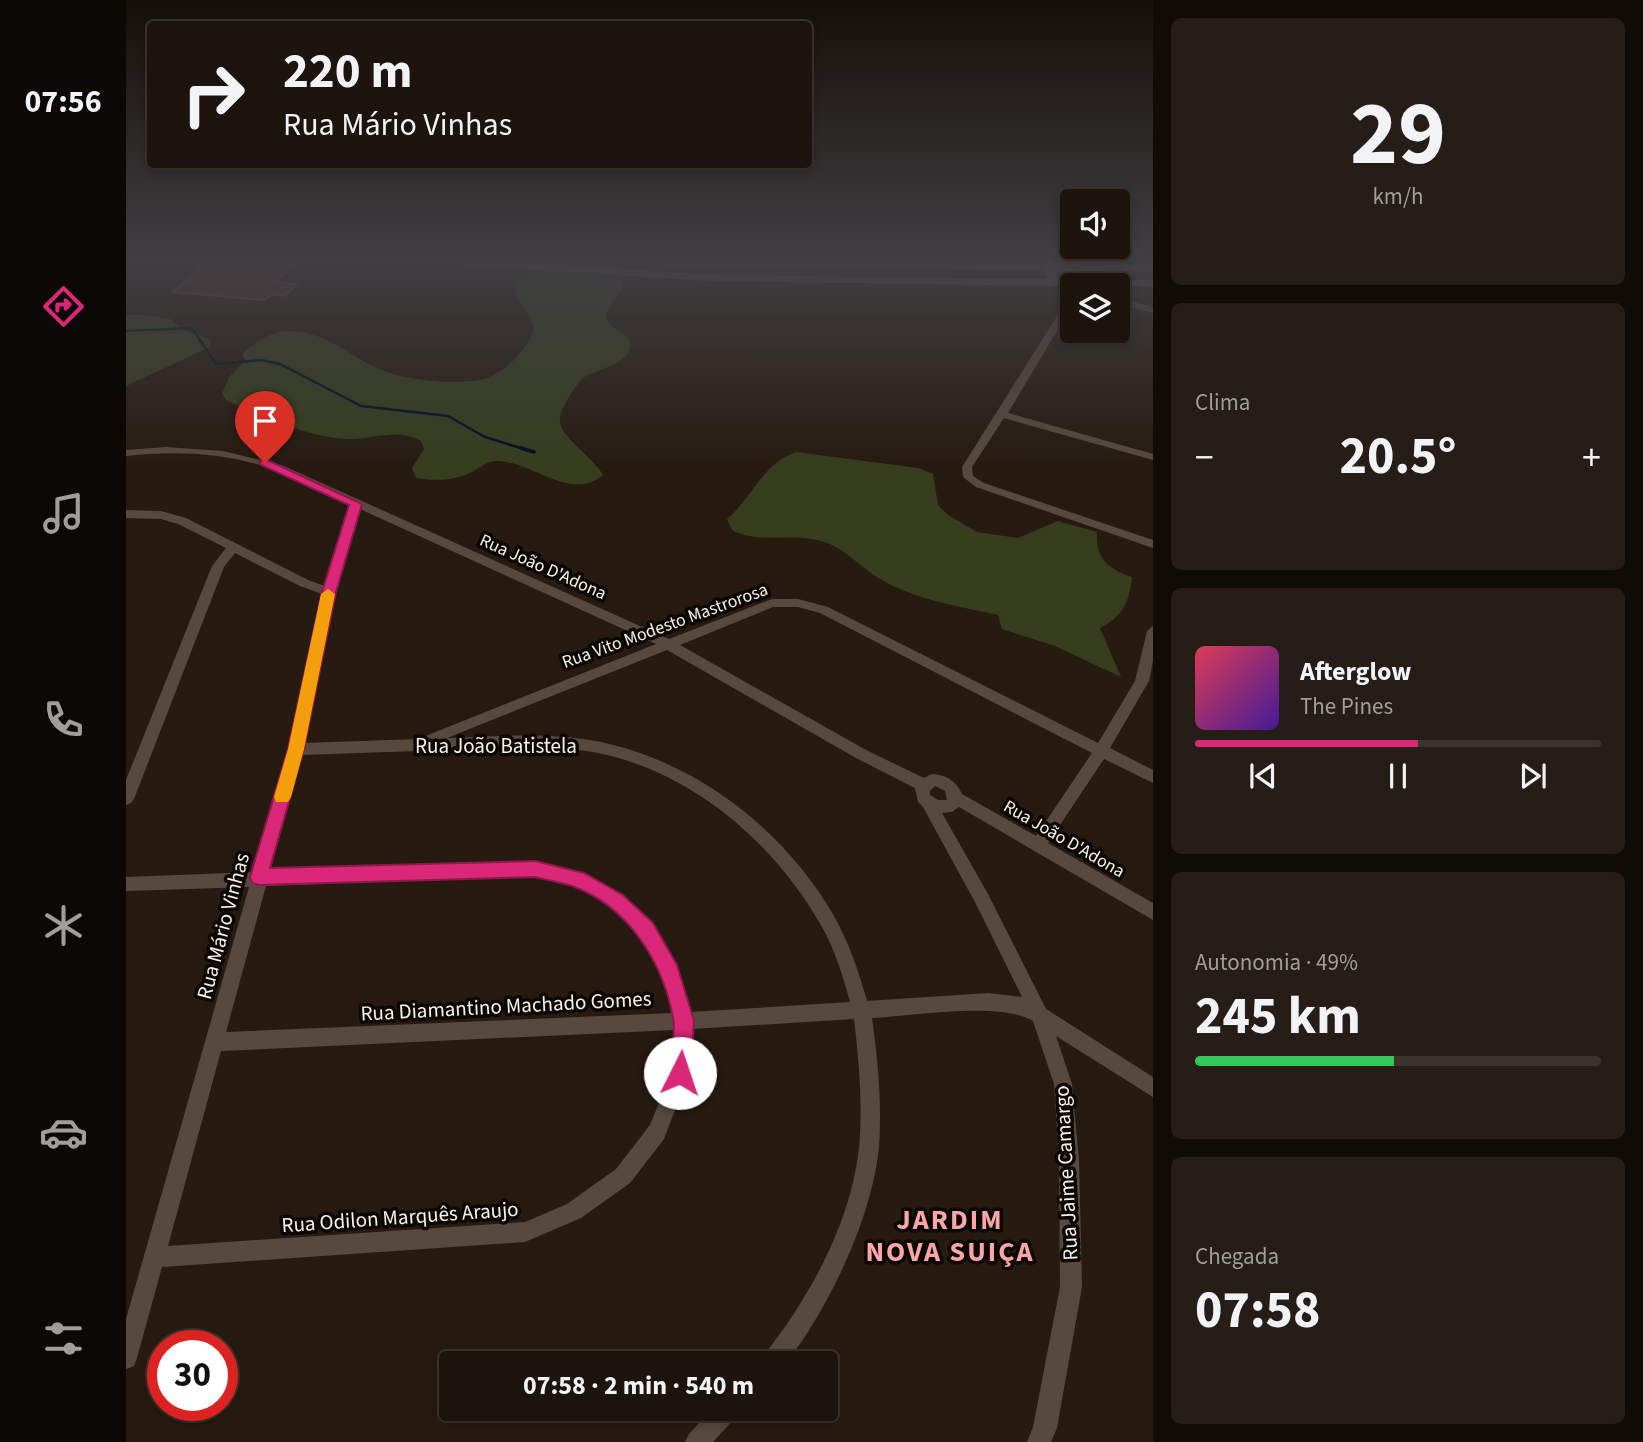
<!DOCTYPE html>
<html lang="pt">
<head>
<meta charset="utf-8">
<style>
  body { margin:0; font-family:"Source Sans 3",sans-serif; background:#251d16; color:#f1f3f6; height:100vh; display:flex; flex-direction:column; font-size:26px; white-space:nowrap }
  * { box-sizing:border-box; margin:0 }
  p { font-size:23px; color:#a09e9d }
  .icon { flex:none; width:38px; height:38px; fill:none; stroke:currentColor; stroke-width:2; stroke-linecap:round; stroke-linejoin:round }
  .map { position:relative; flex:1; overflow:hidden }
  .details { display:flex; flex-direction:column; gap:18px; padding:18px; background:#100b07; width:490px }
  .details>* { flex:none }
  .guide { position:absolute; left:21px; top:21px; width:665px; height:147px; border-radius:7px; box-shadow:0 4px 10px #0003,0 0 0 2px #3b332e; background:#1d140d; color:#f1f3f6; overflow:hidden }
  .fabs { position:absolute; left:934px; top:189px; display:grid; gap:14px }
  .fabs a { display:grid; place-items:center; width:70px; height:70px; border-radius:7px; background:#1d140d; box-shadow:0 4px 10px #0003,0 0 0 2px #3b332e; font-size:35px }
  .speed { position:absolute; left:21px; top:1330px; display:flex; gap:14px; font-size:35px; font-weight:700; text-align:center }
  .speed>* { display:grid; place-content:center; width:91px; height:91px; border-radius:50%; background:#1d140d; box-shadow:0 4px 10px #0003,0 0 0 2px #3b332e; line-height:1 }
  .speed .limit { border:10px solid #d22; background:#fff; color:#111 }
  .pin { position:absolute; display:grid; place-items:center; width:60px; height:60px; color:#fff; margin:-72px -30px; border-radius:50% 50% 50% 0; rotate:-45deg; box-shadow:0 0 7px #0007 }
  .pin .icon { rotate:45deg }
  .me { position:absolute; width:77px; margin:-38px; rotate:4deg; stroke-linejoin:round; filter:drop-shadow(0 0 5px #0008) }
  .turn { display:flex; align-items:center; gap:24px; height:147px; padding:0 21px; font-size:32px }
  .turn .icon { width:91px; height:91px; stroke-width:2.5 }
  .turn b { display:block; font-size:49px; line-height:60px }
  .big { font-size:52px; font-weight:700; line-height:1.1 }
  .details .card { flex:1; display:flex; flex-direction:column; justify-content:center; gap:10px; min-width:0; padding:0 24px; border-radius:10px; background:#251d16 }
  .details .dial { align-items:center; gap:0 }
  .dial b { font-size:91px; line-height:1 }
  .song { display:flex; align-items:center; gap:21px }
  .cover { width:84px; height:84px; border-radius:10px; background:linear-gradient(135deg,hsl(350 70% 55%),hsl(260 70% 35%)) }
  .played { height:7px; border-radius:4px; background:linear-gradient(90deg,#db2777 55%,#3b332e 55%) }
  .keys { display:flex; justify-content:space-around; direction:ltr }
  .heat { display:flex; justify-content:space-between; align-items:center; font-size:38px; direction:ltr }
  .charge { height:10px; border-radius:5px; background:linear-gradient(90deg,#34c759 49%,#3b332e 0) }
  .trip { position:absolute; left:313px; top:1351px; width:399px; height:70px; border-radius:7px; background:#1d140d; box-shadow:0 4px 10px #0003,0 0 0 2px #3b332e; font-weight:700; line-height:70px; text-align:center }
  main { display:flex; flex:1; min-height:0 }
  .tab-bar { display:flex; flex-direction:column; width:126px; justify-content:space-around; align-items:center; background:#0c0805; color:#a09e9d }
  .tab-bar .icon { width:49px; height:49px }
  .tab-bar .on { color:#db2777 }
  .tab-bar b { font-size:32px; color:#f1f3f6 }
  .map>svg:first-child { display:block }
  .green { fill:#363e1e }
  .lines { fill:none; stroke-linecap:round; stroke-linejoin:round }
  .stream-far1 { stroke:#001028; stroke-width:2.5 }
  .stream { stroke:#001028; stroke-width:3.5 }
  .building { fill:#502d20; stroke:#5a4943; stroke-width:2 }
  .minor { fill:#57493e; fill-rule:evenodd }
  .tertiary { fill:#57493e; fill-rule:evenodd }
  .secondary { fill:#5c5b6c; fill-rule:evenodd }
  .route { fill:#db2777; stroke:#8e194d; stroke-width:2 }
  .slow { fill:#f59e0b }
  .labels { text-anchor:middle; dominant-baseline:central; stroke-width:7; stroke-linejoin:round; paint-order:stroke }
  .street-label { font-size:18px; fill:#f9f1ea; stroke:#0c0704 }
  .near-street-label { font-size:21px; fill:#f9f1ea; stroke:#0c0704 }
  .near-district-label { font-size:28px; font-weight:bold; letter-spacing:2px; fill:#fba6a6; stroke:#0c0704 }
</style>
</head>
<body>
<main>
<nav class="tab-bar">
<b>07:56</b>
<svg class="icon on" aria-label="directions" viewBox="0 0 24 24"><path d="M12 3l9 9-9 9-9-9zM9 14v-3h6M13 9l2 2-2 2"/></svg>
<svg class="icon" aria-label="music" viewBox="0 0 24 24"><path d="M9 18V5l10-2v13"/><circle cx="6" cy="18" r="3"/><circle cx="16" cy="16" r="3"/></svg>
<svg class="icon" aria-label="phone" viewBox="0 0 24 24"><path d="M5 4h4l2 5-3 2q2 4 5 5l2-3 5 2v4C11 20 4 13 5 4z"/></svg>
<svg class="icon" aria-label="climate" viewBox="0 0 24 24"><path d="M12 3v18M4 7l16 10M4 17L20 7"/></svg>
<svg class="icon" aria-label="car" viewBox="0 0 24 24"><path d="M5 17H2v-5l4-1 3-4h7l3 4 3 1v5h-3M9 17h6M6 11h13"/><circle cx="7" cy="17" r="2"/><circle cx="17" cy="17" r="2"/></svg>
<svg class="icon" aria-label="filters" viewBox="0 0 24 24"><path d="M4 7h16M4 17h16"/><circle cx="9" cy="7" r="2"/><circle cx="15" cy="17" r="2"/></svg>
</nav>
<div class="map">
<svg width="1027" height="1442" viewBox="0 0 1027 1442">
  <rect width="100%" height="100%" fill="#271b11"/>
  <path class="green" d="M 944,266 C 956,267 972,269 978,280 L 973,285 C 955,285 942,287 928,275 L 929,271 Z
    M 423,271 L 472,275 L 495,282 L 496,288 C 493,297 480,306 480,316 C 481,331 508,332 504,348 C 500,365 473,369 460,376 C 452,381 445,394 440,402 C 437,408 433,414 434,422 C 436,438 468,458 477,475 C 444,503 405,459 368,461 C 360,462 352,469 344,473 C 327,481 308,481 290,478 L 286,468 L 298,449 L 295,441 C 270,427 247,440 220,439 C 181,437 146,419 110,405 L 100,400 L 96,393 L 104,376 L 119,361 L 116,354 C 128,343 145,331 163,331 C 194,329 225,356 251,368 C 275,380 332,386 357,379 C 377,374 395,355 405,337 C 417,315 380,301 391,279 L 398,274 Z
    M 0,315 L 20,315 L 44,319 L 56,329 L 85,340 L 84,347 L 0,386 Z
    M 670,452 L 792,468 L 807,474 L 812,505 L 822,515 L 851,532 L 892,538 L 932,521 L 971,532 C 969,558 983,570 1006,577 C 1003,603 997,616 974,628 L 995,677 L 929,646 L 876,629 L 872,615 C 832,606 790,600 754,579 C 734,567 718,547 695,541 C 664,532 635,545 606,530 L 601,519 C 627,497 637,463 670,452 Z"/>
  <g class="lines">
    <path class="stream-far1" d="M 0,331 L 66,328 L 90,364 L 135,360 L 154,364 L 235,406 L 322,416 L 359,437 L 401,450"/>
    <path class="stream" d="M 395,448 L 408,452"/>
  </g>
  <path class="building" d="M 90,262 L 168,266 L 149,282 L 171,285 L 158,296 L 147,294 L 139,300 L 47,292 L 77,266 Z"/>
  <g class="lines">
    <path class="minor" d="M 947,295 L 947,304 L 882,413 L 1027,454 L 1027,460 L 878,418 L 846,467 L 847,476 L 858,483 L 1027,540 L 1027,548 L 850,487 L 837,477 L 836,467 L 943,297 Z
      M 40,447 L 97,451 L 158,466 L 543,639 L 646,599 L 672,599 L 702,607 L 972,743 L 1009,681 L 1021,631 L 1027,626 L 1027,661 L 1023,681 L 984,748 L 1027,770 L 1027,783 L 978,759 L 922,843 L 1027,903 L 1027,920 L 833,807 L 826,812 L 816,813 L 862,894 L 920,1009 L 1027,1077 L 1027,1097 L 930,1036 L 946,1084 L 953,1160 L 956,1287 L 931,1428 L 925,1442 L 901,1442 L 907,1427 L 934,1287 L 933,1160 L 928,1084 L 907,1021 C 873,1001 787,1016 746,1018 C 752,1060 756,1105 753,1147 C 746,1218 703,1308 660,1363 L 635,1363 L 638,1355 C 684,1297 725,1222 733,1148 C 737,1106 733,1061 728,1019 L 566,1029 L 563,1073 L 538,1139 L 504,1183 L 455,1218 L 399,1242 L 36,1267 L 11,1358 L 8,1366 L 0,1369 L 0,1319 L 123,887 L 0,891 L 0,877 L 128,872 L 163,749 L 196,594 L 174,586 L 109,553 L 98,567 L 8,799 L 5,803 L 0,805 L 0,780 L 86,566 L 100,548 L 52,524 L 35,519 L 0,518 L 0,510 L 35,511 L 60,518 L 182,580 L 199,586 L 224,504 C 200,493 175,480 150,470 C 103,453 50,450 0,456 L 0,450 ZM 234,509 L 530,644 L 292,739 L 178,743 L 209,592 ZM 647,607 L 672,607 L 694,613 L 966,753 L 910,836 L 836,794 C 830,781 821,775 806,774 L 798,778 L 740,750 L 554,645 ZM 541,650 L 730,758 L 789,788 L 792,802 L 797,807 L 850,904 L 896,997 L 862,993 L 741,1001 C 733,972 723,943 708,916 C 659,831 573,763 475,742 C 425,732 372,736 321,738 ZM 376,748 C 409,747 444,747 477,754 C 570,775 650,845 696,927 C 709,950 717,976 724,1002 L 564,1012 L 550,966 L 526,923 L 496,896 L 451,872 L 409,862 L 144,872 L 176,755 ZM 809,786 L 819,791 L 821,800 L 812,800 L 804,795 L 804,791 ZM 409,876 L 448,885 L 484,906 L 514,935 L 536,975 L 547,1013 L 100,1032 L 140,886 ZM 548,1030 L 545,1073 L 524,1125 L 490,1169 L 441,1204 L 399,1222 L 42,1246 L 95,1051 Z
      M 586,1409 L 614,1409 L 610,1417 L 587,1442 L 559,1442 L 563,1434 Z"/>
    <path class="tertiary" d="M 992,298 L 1027,307 L 1027,313 L 992,304 Z"/>
    <path class="secondary" d="M 337,262 L 398,262 L 584,275 L 921,279 L 918,270 L 546,266 L 541,263 L 962,262 L 1027,265 L 1027,271 L 981,270 L 988,280 L 1027,280 L 1027,286 L 977,285 L 976,277 C 962,267 945,262 929,272 L 931,277 L 950,285 L 947,285 L 947,291 L 933,286 L 584,281 L 342,265 Z"/>
  </g>
  <linearGradient id="sky" x2="0" y2="1"><stop stop-color="#150f09"/><stop offset="0.56" stop-color="#413f43"/><stop offset="1" stop-color="#413f43" stop-opacity="0"/></linearGradient>
  <rect width="1027" height="464" fill="url(#sky)"/>
  <path class="route" d="M 139,459 L 236,504 L 210,592 L 178,749 L 144,868 L 409,861 L 458,873 L 497,895 L 527,923 L 551,965 L 568,1021 L 565,1073 L 562,1080 L 554,1083 L 547,1080 L 543,1073 C 545,1056 550,1035 547,1018 C 537,962 502,906 446,886 C 434,882 421,880 409,877 L 133,885 L 126,883 L 124,877 L 162,749 L 196,592 L 223,505 L 135,465 L 133,463 Z"/>
  <path class="slow" d="M 202,589 L 209,594 L 178,749 L 165,797 L 162,802 L 150,802 L 148,797 L 162,749 L 195,594 Z"/>
  <g class="labels">
    <g class="street-label">
      <text transform="translate(417 567) rotate(24)">Rua João D'Adona</text>
      <text transform="translate(539 626) rotate(-20)">Rua Vito Modesto Mastrorosa</text>
      <text transform="translate(938 839) rotate(30)">Rua João D'Adona</text>
    </g>
    <g class="near-street-label">
      <text x="370" y="746">Rua João Batistela</text>
      <text transform="translate(97 926) rotate(-75)">Rua Mário Vinhas</text>
      <text transform="translate(380 1006) rotate(-3)">Rua Diamantino Machado Gomes</text>
      <text transform="translate(940 1173) rotate(-93)">Rua Jaime Camargo</text>
      <text transform="translate(274 1217) rotate(-4)">Rua Odilon Marquês Araujo</text>
    </g>
    <g class="near-district-label">
      <text x="824" y="1220">JARDIM<tspan x="824" dy="32">NOVA SUIÇA</tspan></text>
    </g>
  </g>
</svg>
<div class="fabs">
<a><svg class="icon" aria-label="sound" viewBox="0 0 24 24"><path d="M4 9h4l5-4v14l-5-4H4zM17 9q2 3 0 6"/></svg></a>
<a><svg class="icon" aria-label="layers" viewBox="0 0 24 24"><path d="M12 4l9 5-9 5-9-5zM3 14l9 5 9-5"/></svg></a>
</div>
<div class="speed"><div class="limit">30</div></div>
<div class="pin" style="left:139px;top:463px;background:#d93025"><svg class="icon" aria-label="arrive" viewBox="0 0 24 24"><path d="M6 21V4h12l-3 4 3 4H6"/></svg></div>
<svg class="me" style="left:554px;top:1073px" viewBox="-20 -20 40 40"><circle r="19" fill="#fff"/><path d="M0-13L10 11 0 6-10 11z" fill="#db2777"/></svg>
<div class="trip">07:58 · 2 min · 540 m</div>
<div class="guide">
<div class="turn"><svg class="icon" aria-label="right" viewBox="0 0 24 24"><path d="M7 20v-9h11M14 6l5 5-5 5"/></svg><div><b>220 m</b>Rua Mário Vinhas</div></div>
</div>
</div>
<section class="details">
<div class="card dial"><b>29</b><p>km/h</p></div>
<div class="card"><p>Clima</p>
<div class="heat"><a>−</a><b class="big">20.5°</b><a>+</a></div>
</div>
<div class="card">
<div class="song"><i class="cover"></i><div><b>Afterglow</b><p>The Pines</p></div></div>
<div class="played"></div>
<div class="keys"><svg class="icon" aria-label="previous" viewBox="0 0 24 24"><path d="M18 5L8 12l10 7zM5 5v14"/></svg><svg class="icon" aria-label="pause" viewBox="0 0 24 24"><path d="M8 5v14M16 5v14"/></svg><svg class="icon" aria-label="next" viewBox="0 0 24 24"><path d="M6 5l10 7-10 7zM19 5v14"/></svg></div>
</div>
<div class="card"><p>Autonomia · 49%</p><b class="big">245 km</b><div class="charge"></div></div>
<div class="card"><p>Chegada</p><b class="big">07:58</b></div>
</section>
</main>
</body>
</html>
